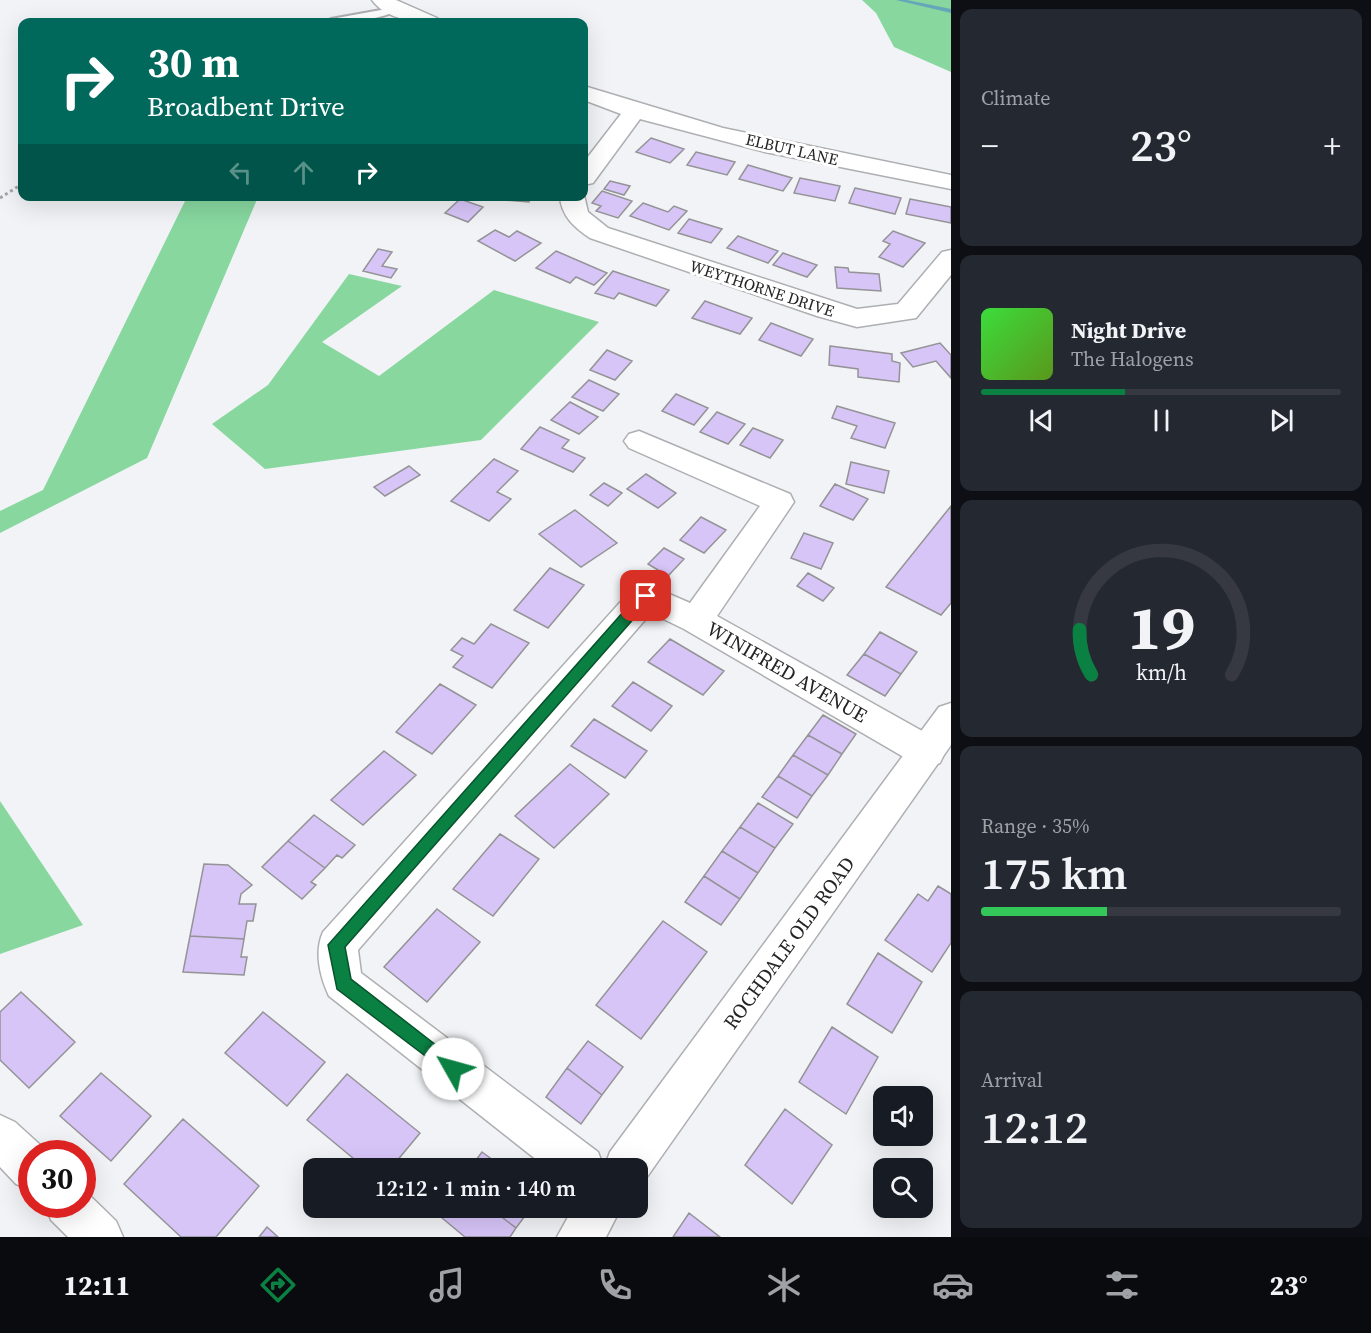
<!DOCTYPE html>
<html lang="en">
<head>
<meta charset="utf-8">
<style>
  body { margin:0; font-family:"Source Serif 4",serif; background:#242831; color:#f1f3f6; height:100vh; display:flex; flex-direction:column; font-size:22px; white-space:nowrap }
  * { box-sizing:border-box; margin:0 }
  p { font-size:20px; color:#9ea1a6 }
  .icon { flex:none; width:33px; height:33px; fill:none; stroke:currentColor; stroke-width:2; stroke-linecap:round; stroke-linejoin:round }
  .map { position:relative; flex:1; overflow:hidden }
  .side { display:flex; flex-direction:column; gap:9px; padding:9px; background:#0d0f14; width:420px }
  .side>* { flex:none }
  .hud { position:absolute; left:18px; top:18px; width:570px; height:183px; border-radius:12px; box-shadow:0 6px 24px #0002; background:#00695c; color:#fff; overflow:hidden }
  .controls { position:absolute; left:873px; top:1086px; display:grid; gap:12px }
  .controls a { display:grid; place-items:center; width:60px; height:60px; border-radius:12px; background:#171b24; box-shadow:0 6px 24px #0002; font-size:30px }
  .speed { position:absolute; left:18px; top:1140px; display:flex; gap:12px; font-size:30px; font-weight:700; text-align:center }
  .speed>* { display:grid; place-content:center; width:78px; height:78px; border-radius:50%; background:#171b24; box-shadow:0 6px 24px #0002; line-height:1 }
  .speed .limit { border:9px solid #d22; background:#fff; color:#111 }
  .pin { position:absolute; display:grid; place-items:center; width:51px; height:51px; color:#fff; margin:-26px; border-radius:12px; box-shadow:0 3px 9px #0006 }
  .me { position:absolute; width:66px; margin:-33px; rotate:308deg; stroke-linejoin:round; filter:drop-shadow(0 0 4px #0008) }
  .turn { display:flex; align-items:center; gap:21px; height:126px; padding:0 30px; font-size:27px }
  .turn .icon { width:78px; height:78px; stroke-width:2.5 }
  .turn b { display:block; font-size:42px; line-height:51px }
  .lanes { display:flex; align-items:center; height:57px; padding:0 30px; background:#0003; justify-content:center; gap:30px; direction:ltr }
  .lanes .off { opacity:.35 }
  .big { font-size:45px; font-weight:600; line-height:1.1 }
  .side .widget { flex:1; display:flex; flex-direction:column; justify-content:center; gap:9px; min-width:0; padding:0 21px; border-radius:12px; background:#242831 }
  .side .dial { align-items:center; gap:0 }
  .dial svg { height:156px; overflow:visible; fill:none; stroke:#363941; stroke-width:7; stroke-linecap:round; text-anchor:middle }
  .dial text { fill:#f1f3f6; stroke:none }
  .song { display:flex; align-items:center; gap:18px }
  .cover { width:72px; height:72px; border-radius:9px; background:linear-gradient(135deg,hsl(120 70% 55%),hsl(90 70% 35%)) }
  .played { height:6px; border-radius:3px; background:linear-gradient(90deg,#0b8043 40%,#363941 40%) }
  .keys { display:flex; justify-content:space-around; direction:ltr }
  .heat { display:flex; justify-content:space-between; align-items:center; font-size:33px; direction:ltr }
  .charge { height:9px; border-radius:4px; background:linear-gradient(90deg,#34c759 35%,#363941 0) }
  .trip { position:absolute; left:303px; top:1158px; width:345px; height:60px; border-radius:12px; background:#171b24; box-shadow:0 6px 24px #0002; font-weight:600; line-height:60px; text-align:center }
  .dock { display:flex; height:96px; justify-content:space-around; align-items:center; background:#090b0e; color:#9ea1a6 }
  .dock .icon { width:42px; height:42px }
  .dock .on { color:#0b8043 }
  .dock b { font-size:27px; color:#f1f3f6 }
  main { display:flex; flex:1; min-height:0 }
  .map>svg:first-child { display:block }
  .green { fill:#87d79f }
  .lines { fill:none; stroke-linecap:round; stroke-linejoin:round }
  .stream { fill:#65a7b9; fill-rule:evenodd }
  .building { fill:#d7c5f8; stroke:#949396; stroke-width:1.5 }
  .lane-casing { stroke:#aeafb2; stroke-width:4 }
  .street-casing { stroke:#aeafb2; stroke-width:3 }
  .secondary-casing { stroke:#aeafb2; stroke-width:3 }
  .path { stroke:#a4a5a7; stroke-width:3; stroke-dasharray:3 3; stroke-linecap:butt }
  .lane { fill:#fff; fill-rule:evenodd }
  .street { fill:#fff; fill-rule:evenodd }
  .secondary { fill:#fff; fill-rule:evenodd }
  .route { fill:#0b8043; stroke:#07532c; stroke-width:1.5 }
  .labels { text-anchor:middle; dominant-baseline:central; stroke-width:6; stroke-linejoin:round; paint-order:stroke }
  .far-street-label { font-size:16px; fill:#252526; stroke:#fff }
  .street-label { font-size:20px; fill:#252526; stroke:#fff }
</style>
</head>
<body>
<main>
<div class="map">
<svg width="951" height="1237" viewBox="0 0 951 1237">
  <rect width="100%" height="100%" fill="#f2f3f6"/>
  <path class="green" d="M 862,0 L 951,0 L 951,72 L 894,47 L 876,13 Z
    M 187,197 L 258,197 L 147,458 L 0,533 L 0,511 L 43,490 Z
    M 349,274 L 402,286 L 322,342 L 379,376 L 494,290 L 599,322 L 481,440 L 265,469 L 212,424 L 268,385 Z
    M 0,801 L 83,925 L 0,954 Z"/>
  <g class="lines">
    <path class="stream" d="M 896,0 L 907,0 L 951,9 L 951,13 Z"/>
  </g>
  <path class="building" d="M 651,138 L 684,149 L 670,163 L 636,152 Z
    M 696,152 L 735,162 L 727,175 L 687,165 Z
    M 748,165 L 792,178 L 783,191 L 739,179 Z
    M 800,178 L 840,186 L 835,201 L 794,193 Z
    M 610,181 L 630,186 L 624,195 L 604,189 Z
    M 855,188 L 901,198 L 895,214 L 849,203 Z
    M 602,191 L 632,201 L 618,218 L 596,211 L 601,206 L 592,203 Z
    M 491,196 L 530,196 L 529,202 L 491,199 Z
    M 460,199 L 483,207 L 468,222 L 445,213 Z
    M 910,199 L 951,207 L 951,223 L 906,214 Z
    M 643,203 L 668,212 L 674,206 L 687,211 L 669,230 L 630,216 Z
    M 689,219 L 722,229 L 711,243 L 678,233 Z
    M 495,230 L 509,237 L 517,231 L 541,243 L 515,261 L 478,241 Z
    M 893,231 L 925,243 L 903,267 L 879,257 L 890,244 L 883,241 Z
    M 738,236 L 778,251 L 768,263 L 727,248 Z
    M 378,249 L 392,252 L 382,266 L 397,269 L 391,278 L 363,271 Z
    M 556,251 L 607,273 L 594,285 L 576,277 L 570,283 L 536,268 Z
    M 783,253 L 817,265 L 807,277 L 773,265 Z
    M 835,267 L 848,268 L 849,272 L 879,274 L 881,291 L 837,288 Z
    M 613,271 L 669,290 L 656,306 L 619,293 L 614,299 L 595,293 Z
    M 705,301 L 752,318 L 740,334 L 692,318 Z
    M 771,323 L 813,339 L 801,356 L 759,340 Z
    M 940,343 L 951,355 L 951,378 L 936,361 L 913,367 L 901,353 Z
    M 830,346 L 892,354 L 892,361 L 900,363 L 899,382 L 858,377 L 858,369 L 829,365 Z
    M 607,350 L 632,361 L 615,380 L 590,370 Z
    M 589,380 L 619,394 L 603,411 L 572,397 Z
    M 676,394 L 708,408 L 694,425 L 662,411 Z
    M 570,402 L 598,417 L 579,434 L 551,420 Z
    M 837,406 L 895,423 L 885,448 L 851,438 L 857,426 L 832,418 Z
    M 717,412 L 745,424 L 728,444 L 700,432 Z
    M 540,427 L 569,440 L 562,448 L 585,458 L 573,472 L 521,449 Z
    M 753,428 L 783,440 L 770,458 L 740,445 Z
    M 494,459 L 518,471 L 497,492 L 511,499 L 489,521 L 451,501 Z
    M 851,462 L 889,471 L 884,493 L 846,484 Z
    M 409,466 L 420,475 L 385,496 L 374,487 Z
    M 646,474 L 676,493 L 658,508 L 627,489 Z
    M 604,483 L 622,493 L 608,506 L 590,495 Z
    M 835,484 L 868,499 L 853,520 L 820,506 Z
    M 951,506 L 951,603 L 941,615 L 886,587 Z
    M 575,510 L 617,543 L 581,567 L 539,534 Z
    M 701,517 L 726,530 L 704,553 L 680,540 Z
    M 804,533 L 833,543 L 821,569 L 791,558 Z
    M 664,548 L 684,559 L 668,576 L 648,564 Z
    M 550,568 L 584,585 L 548,628 L 514,610 Z
    M 808,573 L 834,588 L 823,601 L 797,586 Z
    M 491,624 L 529,643 L 492,688 L 453,667 L 463,656 L 451,650 L 462,638 L 474,644 Z
    M 880,632 L 917,652 L 901,674 L 864,654 Z
    M 670,639 L 724,671 L 703,695 L 648,662 Z
    M 864,654 L 901,674 L 885,696 L 847,675 Z
    M 633,682 L 672,706 L 651,731 L 612,706 Z
    M 440,684 L 476,705 L 432,754 L 396,732 Z
    M 823,715 L 856,734 L 842,754 L 808,735 Z
    M 594,719 L 647,751 L 625,778 L 571,746 Z
    M 808,735 L 842,754 L 828,775 L 793,755 Z
    M 384,751 L 416,775 L 363,825 L 331,800 Z
    M 793,755 L 828,775 L 812,796 L 778,776 Z
    M 570,764 L 609,794 L 554,848 L 515,816 Z
    M 778,776 L 812,796 L 797,818 L 762,797 Z
    M 758,803 L 793,824 L 775,848 L 740,827 Z
    M 314,815 L 355,845 L 342,858 L 337,855 L 325,868 L 288,841 Z
    M 740,827 L 775,848 L 758,873 L 722,851 Z
    M 500,834 L 539,859 L 493,916 L 453,889 Z
    M 288,841 L 325,868 L 311,882 L 316,885 L 302,899 L 262,867 Z
    M 722,851 L 758,873 L 740,899 L 704,876 Z
    M 204,864 L 228,865 L 252,885 L 241,894 L 239,904 L 256,904 L 253,921 L 247,921 L 244,939 L 190,936 Z
    M 704,876 L 740,899 L 721,925 L 685,902 Z
    M 938,886 L 951,894 L 951,943 L 932,972 L 885,940 L 918,894 L 928,901 Z
    M 437,909 L 480,942 L 427,1002 L 384,967 Z
    M 663,921 L 707,952 L 641,1039 L 596,1005 Z
    M 190,936 L 244,939 L 241,957 L 247,957 L 244,975 L 183,972 Z
    M 878,953 L 922,982 L 892,1033 L 847,1004 Z
    M 21,992 L 75,1042 L 29,1088 L 0,1060 L 0,1012 Z
    M 263,1012 L 325,1062 L 287,1106 L 225,1053 Z
    M 832,1027 L 878,1057 L 846,1114 L 799,1082 Z
    M 588,1041 L 623,1067 L 602,1095 L 567,1068 Z
    M 567,1068 L 602,1095 L 581,1124 L 546,1097 Z
    M 101,1073 L 151,1116 L 111,1161 L 60,1116 Z
    M 347,1074 L 420,1133 L 391,1168 L 365,1168 L 307,1120 Z
    M 785,1109 L 832,1145 L 792,1204 L 745,1165 Z
    M 183,1119 L 259,1186 L 216,1237 L 181,1237 L 124,1184 Z
    M 482,1152 L 497,1163 L 503,1168 L 470,1168 Z
    M 440,1208 L 490,1208 L 516,1228 L 510,1237 L 465,1237 L 436,1213 Z
    M 490,1208 L 531,1208 L 516,1228 Z
    M 689,1213 L 720,1237 L 673,1237 Z
    M 267,1227 L 278,1237 L 259,1237 Z"/>
  <g class="lines">
    <defs>
      <path id="lane" d="M 395,5 L 399,6 L 399,10 C 377,20 349,24 326,22 L 331,19 L 381,10 Z"/>
      <path id="street" d="M 372,0 L 396,0 L 437,18 L 441,22 C 419,24 386,20 372,0 Z
        M 584,86 L 723,128 L 951,175 L 951,189 L 765,152 L 640,119 L 593,183 L 584,185 L 584,162 L 621,114 L 584,100 Z
        M 584,195 L 588,212 L 608,228 L 857,309 L 898,304 L 942,252 L 951,250 L 951,275 L 916,318 L 857,327 L 817,316 L 590,238 C 575,228 561,216 560,196 Z
        M 639,431 L 790,494 L 794,502 L 717,616 L 940,741 L 945,752 L 940,763 L 927,767 L 914,763 L 684,629 L 651,613 L 358,950 L 361,973 L 598,1152 L 604,1168 L 547,1168 L 329,996 C 320,977 314,952 323,932 L 634,587 L 646,584 L 690,603 L 760,506 L 629,448 L 624,441 L 629,434 Z
        M 0,1115 L 15,1122 L 48,1152 L 32,1154 L 32,1190 L 16,1184 L 0,1167 Z
        M 82,1188 L 116,1221 L 123,1237 L 68,1237 L 51,1220 L 45,1204 L 82,1204 Z"/>
      <path id="secondary" d="M 951,703 L 951,745 L 642,1184 L 638,1185 L 638,1168 L 604,1168 L 610,1152 L 939,707 Z
        M 573,1208 L 621,1208 L 606,1237 L 557,1237 Z"/>
    </defs>
    <use href="#lane" class="lane-casing"/>
    <use href="#street" class="street-casing"/>
    <use href="#secondary" class="secondary-casing"/>
    <path class="path" d="M 0,198 L 22,184"/>
    <use href="#lane" class="lane"/>
    <use href="#street" class="street"/>
    <use href="#secondary" class="secondary"/>
  </g>
  <path class="route" d="M 646,590 L 653,596 L 651,599 L 345,947 L 351,979 L 459,1063 L 462,1069 L 459,1075 L 453,1077 L 337,989 L 328,945 L 641,592 Z"/>
  <g class="labels">
    <g class="far-street-label">
      <text transform="translate(792 149) rotate(13)">ELBUT LANE</text>
      <text transform="translate(762 288) rotate(18)">WEYTHORNE DRIVE</text>
    </g>
    <g class="street-label">
      <text transform="translate(787 672) rotate(30)">WINIFRED AVENUE</text>
      <text transform="translate(789 943) rotate(-54)">ROCHDALE OLD ROAD</text>
    </g>
  </g>
</svg>
<div class="controls">
<a><svg class="icon" aria-label="sound" viewBox="0 0 24 24"><path d="M4 9h4l5-4v14l-5-4H4zM17 9q2 3 0 6"/></svg></a>
<a><svg class="icon" aria-label="search" viewBox="0 0 24 24"><circle cx="10" cy="10" r="6"/><path d="M15 15l6 6"/></svg></a>
</div>
<div class="speed"><div class="limit">30</div></div>
<div class="pin" style="left:646px;top:596px;background:#d93025"><svg class="icon" aria-label="arrive" viewBox="0 0 24 24"><path d="M6 21V4h12l-3 4 3 4H6"/></svg></div>
<svg class="me" style="left:453px;top:1069px" viewBox="-20 -20 40 40"><circle r="19" fill="#fff"/><path d="M0-13L10 11 0 6-10 11z" fill="#0b8043"/></svg>
<div class="trip">12:12 · 1 min · 140 m</div>
<div class="hud">
<div class="turn"><svg class="icon" aria-label="right" viewBox="0 0 24 24"><path d="M7 20v-9h11M14 6l5 5-5 5"/></svg><div><b>30 m</b>Broadbent Drive</div></div>
<div class="lanes"><svg class="icon off" aria-label="left" viewBox="0 0 24 24"><path d="M17 20v-9H6M10 6l-5 5 5 5"/></svg><svg class="icon off" aria-label="ahead" viewBox="0 0 24 24"><path d="M12 20V5M6 11l6-6 6 6"/></svg><svg class="icon" aria-label="right" viewBox="0 0 24 24"><path d="M7 20v-9h11M14 6l5 5-5 5"/></svg></div>
</div>
</div>
<section class="side">
<div class="widget"><p>Climate</p>
<div class="heat"><a>−</a><b class="big">23°</b><a>+</a></div>
</div>
<div class="widget">
<div class="song"><i class="cover"></i><div><b>Night Drive</b><p>The Halogens</p></div></div>
<div class="played"></div>
<div class="keys"><svg class="icon" aria-label="previous" viewBox="0 0 24 24"><path d="M18 5L8 12l10 7zM5 5v14"/></svg><svg class="icon" aria-label="pause" viewBox="0 0 24 24"><path d="M8 5v14M16 5v14"/></svg><svg class="icon" aria-label="next" viewBox="0 0 24 24"><path d="M6 5l10 7-10 7zM19 5v14"/></svg></div>
</div>
<div class="widget dial"><svg viewBox="0 0 100 80">
<path d="M14 69A42 42 0 1 1 86 69"/>
<path d="M14 69A42 42 0 0 1 8 46" stroke="#0b8043"/>
<text x="50" y="56" font-size="32" font-weight="700">19</text>
<text x="50" y="72" font-size="11">km/h</text>
</svg></div>
<div class="widget"><p>Range · 35%</p><b class="big">175 km</b><div class="charge"></div></div>
<div class="widget"><p>Arrival</p><b class="big">12:12</b></div>
</section>
</main>
<nav class="dock">
<b>12:11</b>
<svg class="icon on" aria-label="directions" viewBox="0 0 24 24"><path d="M12 3l9 9-9 9-9-9zM9 14v-3h6M13 9l2 2-2 2"/></svg>
<svg class="icon" aria-label="music" viewBox="0 0 24 24"><path d="M9 18V5l10-2v13"/><circle cx="6" cy="18" r="3"/><circle cx="16" cy="16" r="3"/></svg>
<svg class="icon" aria-label="phone" viewBox="0 0 24 24"><path d="M5 4h4l2 5-3 2q2 4 5 5l2-3 5 2v4C11 20 4 13 5 4z"/></svg>
<svg class="icon" aria-label="climate" viewBox="0 0 24 24"><path d="M12 3v18M4 7l16 10M4 17L20 7"/></svg>
<svg class="icon" aria-label="car" viewBox="0 0 24 24"><path d="M5 17H2v-5l4-1 3-4h7l3 4 3 1v5h-3M9 17h6M6 11h13"/><circle cx="7" cy="17" r="2"/><circle cx="17" cy="17" r="2"/></svg>
<svg class="icon" aria-label="filters" viewBox="0 0 24 24"><path d="M4 7h16M4 17h16"/><circle cx="9" cy="7" r="2"/><circle cx="15" cy="17" r="2"/></svg>
<b>23°</b>
</nav>
</body>
</html>
